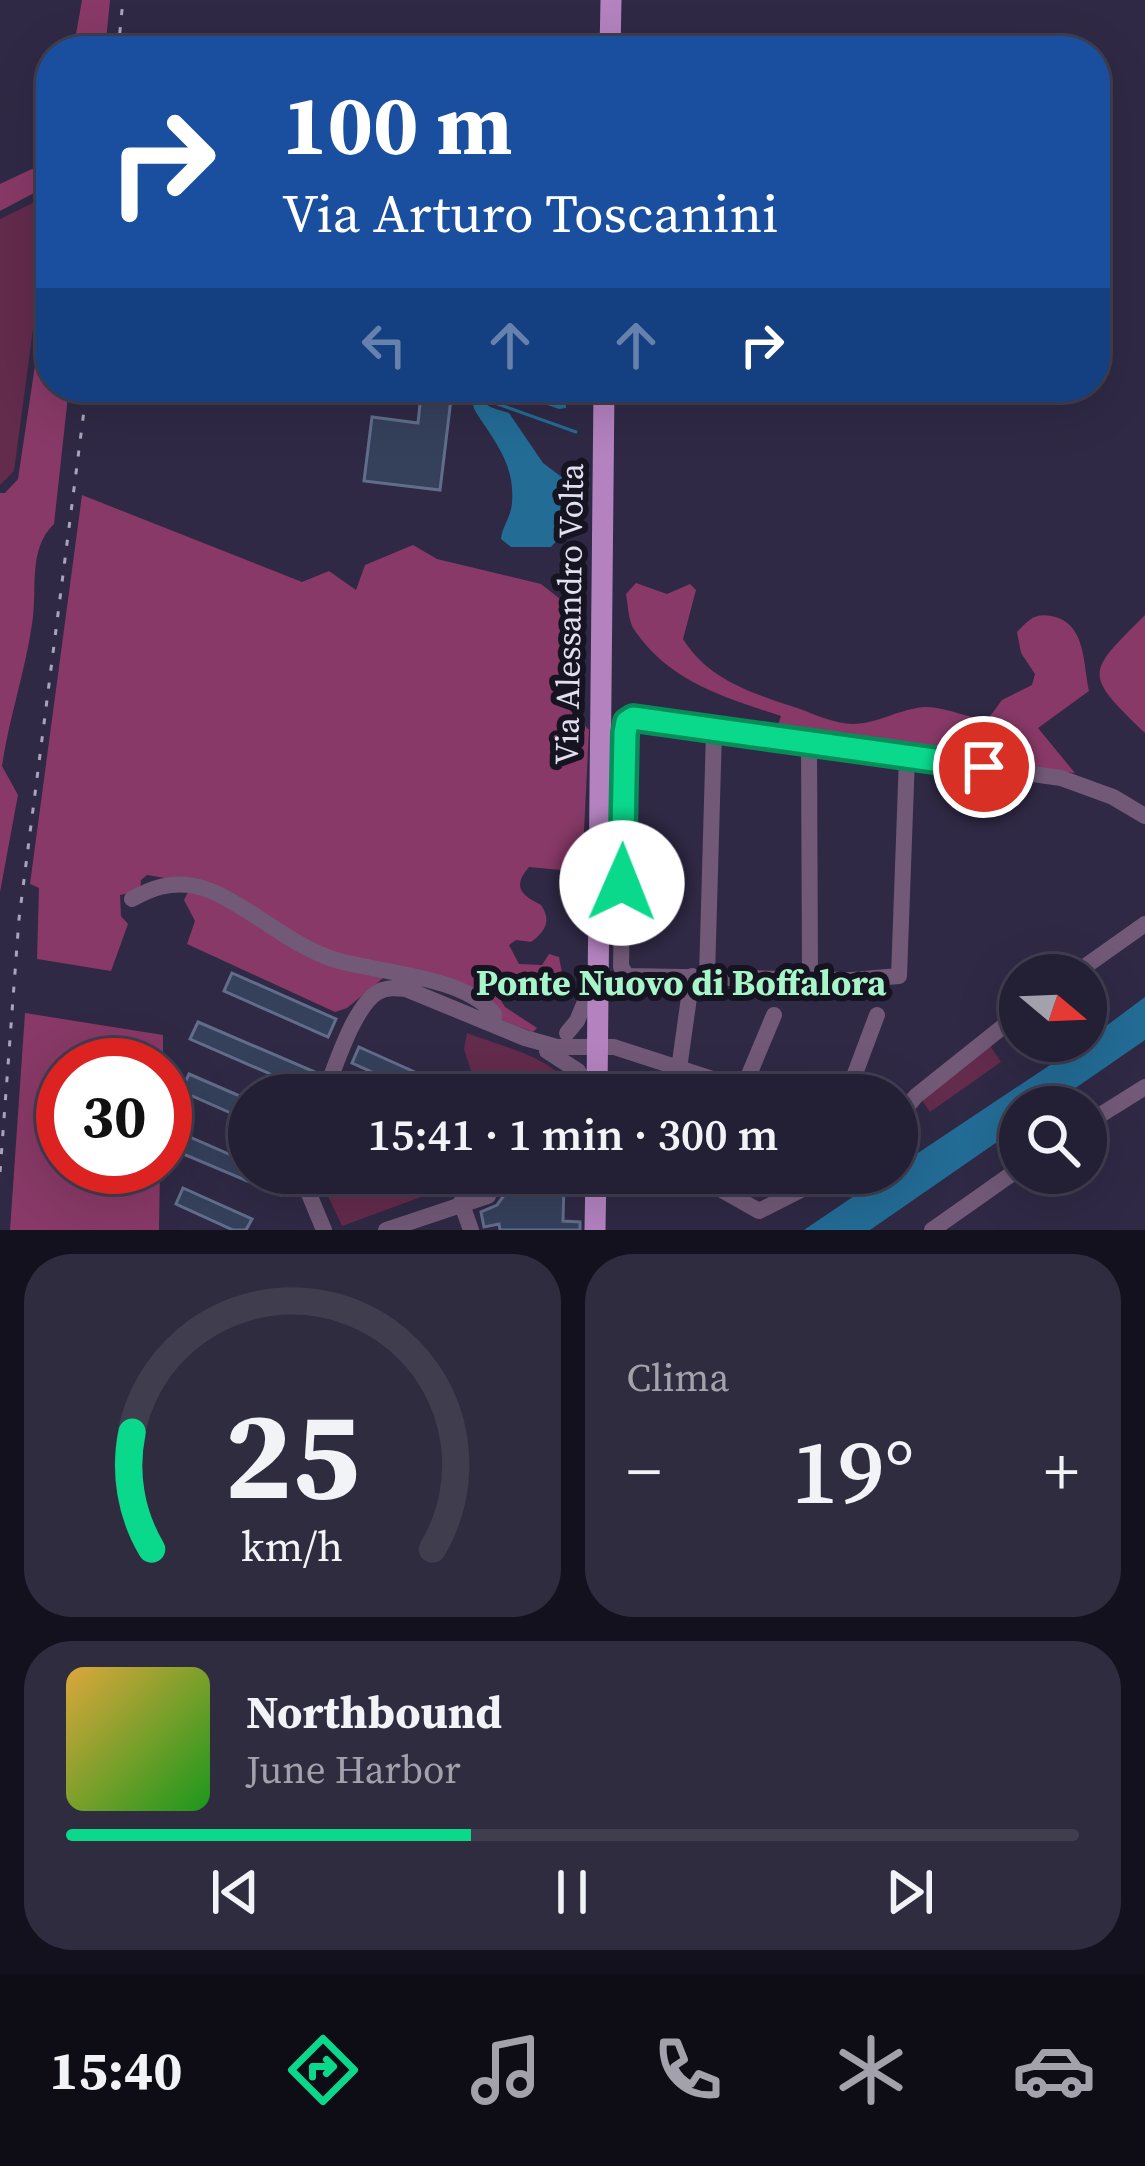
<!DOCTYPE html>
<html lang="it">
<head>
<meta charset="utf-8">
<style>
  body { margin:0; font-family:"Source Serif 4",serif; background:#2f2c40; color:#f1f3f6; height:100vh; display:flex; flex-direction:column; font-size:45px; white-space:nowrap }
  * { box-sizing:border-box; margin:0 }
  p { font-size:39px; color:#a3a2ac }
  .icon { flex:none; width:66px; height:66px; fill:none; stroke:currentColor; stroke-width:2; stroke-linecap:round; stroke-linejoin:round }
  .map { position:relative; height:1230px; overflow:hidden }
  .details { display:flex; flex-direction:column; gap:24px; padding:24px; background:#13111d; flex:1 }
  .details>* { flex:none }
  .banner { position:absolute; left:36px; top:36px; width:1074px; height:366px; border-radius:48px; box-shadow:0 12px 48px #0002,0 0 0 3px #403d4f; background:#1a4fa0; color:#fff; overflow:hidden }
  .needle { width:78px; rotate:109deg }
  .tools { position:absolute; left:999px; top:954px; display:grid; gap:24px }
  .tools a { display:grid; place-items:center; width:108px; height:108px; border-radius:50%; background:#231f34; box-shadow:0 12px 48px #0002,0 0 0 3px #403d4f; font-size:60px }
  .speed { position:absolute; left:36px; top:1038px; display:flex; gap:24px; font-size:60px; font-weight:700; text-align:center }
  .speed>* { display:grid; place-content:center; width:156px; height:156px; border-radius:50%; background:#231f34; box-shadow:0 12px 48px #0002,0 0 0 3px #403d4f; line-height:1 }
  .speed .limit { border:18px solid #d22; background:#fff; color:#111 }
  .pin { position:absolute; display:grid; place-items:center; width:102px; height:102px; color:#fff; margin:-51px; border:6px solid #fff; border-radius:50%; box-shadow:0 3px 12px #0007 }
  .me { position:absolute; width:132px; margin:-66px; rotate:1deg; stroke-linejoin:round; filter:drop-shadow(0 0 9px #0008) }
  .turn { display:flex; align-items:center; gap:42px; height:252px; padding:0 48px; font-size:54px }
  .turn .icon { width:156px; height:156px; stroke-width:2.5 }
  .turn b { display:block; font-size:84px; line-height:102px }
  .lanes { display:flex; align-items:center; height:114px; padding:0 48px; background:#0003; justify-content:center; gap:60px; direction:ltr }
  .lanes .off { opacity:.35 }
  .big { font-size:90px; font-weight:600; line-height:1.1 }
  .details .tile { flex:1; display:flex; flex-direction:column; justify-content:center; gap:18px; min-width:0; padding:0 42px; border-radius:48px; background:#2f2c40 }
  .details .dial { align-items:center; gap:0 }
  .dial svg { height:312px; overflow:visible; fill:none; stroke:#403d4f; stroke-width:7; stroke-linecap:round; text-anchor:middle }
  .dial text { fill:#f1f3f6; stroke:none }
  .song { display:flex; align-items:center; gap:36px }
  .cover { width:144px; height:144px; border-radius:18px; background:linear-gradient(135deg,hsl(40 70% 55%),hsl(120 70% 35%)) }
  .played { height:12px; border-radius:6px; background:linear-gradient(90deg,#0ad98b 40%,#403d4f 40%) }
  .keys { display:flex; justify-content:space-around; direction:ltr }
  .heat { display:flex; justify-content:space-between; align-items:center; font-size:66px; direction:ltr }
  .details .tiles { flex:1; display:grid; gap:24px; grid-template-columns:1fr 1fr }
  .tile:last-child { grid-column:span 2 }
  .trip { position:absolute; left:228px; top:1074px; width:690px; height:120px; border-radius:60px; background:#231f34; box-shadow:0 12px 48px #0002,0 0 0 3px #403d4f; font-weight:600; line-height:120px; text-align:center }
  .tab-bar { display:flex; height:192px; justify-content:space-around; align-items:center; background:#0e0c15; color:#a3a2ac }
  .tab-bar .icon { width:84px; height:84px }
  .tab-bar .selected { color:#0ad98b }
  .tab-bar b { font-size:54px; color:#f1f3f6 }
  .map>svg:first-child { display:block }
  .green { fill:#632b4c }
  .forest { fill:#883967 }
  .water { fill:#236c96 }
  .lines { fill:none; stroke-linecap:round; stroke-linejoin:round }
  .stream { stroke:#236c96; stroke-width:3 }
  .building { fill:#35405b; stroke:#616e8b; stroke-width:3 }
  .minor { stroke:#715977; stroke-width:16 }
  .major { stroke:#b382bf; stroke-width:21 }
  .rail { stroke:#a8a4b9; stroke-width:3; stroke-dasharray:6 12; stroke-linecap:butt }
  .route-casing { stroke:#068d5a; stroke-width:30 }
  .route { stroke:#0ad98b; stroke-width:21 }
  .labels { text-anchor:middle; dominant-baseline:central; stroke-width:12; stroke-linejoin:round; paint-order:stroke }
  .street-label { font-size:33px; fill:#e2dff1; stroke:#171421 }
  .neighbourhood-label { font-size:36px; font-weight:bold; fill:#a7f6c9; stroke:#171421 }
</style>
</head>
<body>
<div class="map">
<svg width="1145" height="1230" viewBox="0 0 1145 1230">
  <rect width="100%" height="100%" fill="#2f2945"/>
  <path class="green" d="M 51,194 L 14,471 L 0,485 L 0,219 Z
    M 467,1033 C 502,1047 560,1058 575,1095 L 503,1095 L 497,1078 L 476,1086 L 464,1049 Z
    M 989,1044 L 1001,1062 L 930,1112 L 922,1100 Z
    M 324,1173 L 437,1173 L 443,1189 L 342,1226 L 328,1196 Z"/>
  <path class="forest" d="M 82,0 L 110,0 L 105,51 L 73,51 Z
    M 51,160 L 51,184 L 0,211 L 0,184 Z
    M 51,258 L 51,387 L 69,387 L 54,524 C 27,550 38,590 32,624 C 25,672 9,718 2,766 L 18,795 L 0,892 L 0,493 L 5,493 L 18,479 Z
    M 82,495 L 302,582 L 329,571 L 356,590 L 365,565 L 413,545 L 437,559 L 541,584 L 573,609 C 583,644 568,671 566,706 L 589,730 L 582,872 L 529,867 C 512,887 521,895 541,905 C 552,921 545,932 531,942 L 516,940 L 509,945 L 519,964 L 542,965 L 549,954 L 559,957 L 564,984 C 543,993 517,978 500,999 L 505,1007 L 537,1028 L 533,1032 L 499,1019 L 493,1005 L 388,974 L 347,1008 L 335,1012 L 187,944 L 195,921 L 184,900 L 188,892 L 171,879 L 147,875 L 141,880 L 140,891 L 120,895 L 121,916 L 128,924 L 111,971 L 37,959 L 39,888 L 30,884 Z
    M 636,583 L 667,594 L 690,584 L 696,590 L 683,639 C 709,681 755,694 800,709 C 816,715 836,724 853,724 C 877,724 901,708 926,707 C 947,707 968,719 988,719 L 1002,700 L 1032,685 L 1035,674 L 1021,653 L 1017,632 C 1029,620 1034,613 1051,616 C 1086,622 1083,663 1089,691 L 1038,728 L 1075,773 L 774,736 L 781,716 C 723,697 671,682 635,631 C 628,622 628,604 626,594 Z
    M 1145,615 L 1145,733 C 1083,673 1086,674 1145,615 Z
    M 25,1013 L 163,1035 L 163,1065 L 63,1065 L 63,1167 L 160,1167 L 159,1230 L 10,1230 Z"/>
  <path class="water" d="M 467,387 L 477,387 C 481,408 494,408 509,413 L 543,463 L 567,481 L 568,528 L 551,547 L 511,547 L 501,539 C 502,527 511,517 512,503 C 515,465 496,443 477,414 C 471,404 472,396 467,387 Z
    M 495,387 L 567,387 L 566,408 L 559,409 Z
    M 1145,997 L 1145,1040 L 1048,1107 L 1020,1107 L 1020,1126 L 870,1230 L 804,1230 L 888,1173 L 897,1173 L 897,1167 L 1086,1041 Z"/>
  <g class="lines">
    <path class="stream" d="M 486,387 L 495,403 L 576,432"/>
  </g>
  <path class="building" d="M 421,395 L 451,399 L 440,490 L 364,481 L 372,417 L 418,423 Z
    M 232,973 L 336,1019 L 328,1037 L 224,991 Z
    M 198,1022 L 315,1072 L 307,1090 L 190,1039 Z
    M 359,1047 L 428,1078 L 421,1094 L 352,1063 Z
    M 189,1074 L 249,1100 L 249,1121 L 181,1091 Z
    M 183,1134 L 249,1163 L 249,1173 L 274,1173 L 288,1179 L 281,1195 L 176,1151 Z
    M 554,1183 L 564,1183 L 563,1221 L 580,1222 L 580,1230 L 500,1230 L 499,1224 L 484,1227 L 481,1212 L 497,1205 L 505,1194 Z
    M 183,1188 L 252,1219 L 246,1230 L 233,1230 L 176,1204 Z"/>
  <g class="lines">
    <path class="minor" d="M 809,744 L 810,979
      M 907,757 L 899,976 L 851,980 L 627,976 L 621,967 L 625,733 L 627,722 L 633,719 L 1061,778 L 1113,797 L 1145,816
      M 132,899 C 152,888 171,881 195,886 C 238,895 287,946 336,960 C 380,973 464,976 494,1014 L 493,1025
      M 1073,975 L 1145,924
      M 707,976 L 714,731
      M 567,1033 L 577,1021 L 594,980
      M 547,1051 L 578,1071 L 592,1095
      M 679,1069 L 692,976
      M 743,1089 L 774,1015
      M 324,1095 C 335,1068 353,1007 378,992 C 387,987 397,988 406,989 L 525,1038 L 557,1047 L 614,1047 L 762,1095
      M 680,1095 L 687,1071
      M 847,1095 L 877,1015
      M 897,1119 L 916,1096 L 1020,1013
      M 1086,1124 L 1145,1087
      M 305,1173 L 309,1194 L 324,1230
      M 692,1173 L 759,1211 L 834,1173
      M 461,1202 L 471,1230
      M 386,1230 L 488,1196
      M 932,1230 L 1020,1168"/>
    <path class="major" d="M 610,51 L 611,0
      M 597,1095 L 604,387
      M 595,1230 L 596,1173"/>
    <path class="rail" d="M 118,51 L 123,0
      M 0,1172 L 19,919 L 87,387"/>
  </g>
  <g class="lines">
    <defs>
      <path id="route" d="M 622,883 L 625,733 L 627,722 L 633,718 L 984,767"/>
    </defs>
    <use href="#route" class="route-casing"/>
    <use href="#route" class="route"/>
  </g>
  <g class="labels">
    <g class="street-label">
      <text transform="translate(569 614) rotate(-89)">Via Alessandro Volta</text>
    </g>
    <g class="neighbourhood-label">
      <text x="681" y="982">Ponte Nuovo di Boffalora</text>
    </g>
  </g>
</svg>
<div class="tools">
<a><svg class="needle" viewBox="-14 -14 28 28"><path d="M0-13l5 13h-10z" fill="#e53935"/><path d="M0 13l5-13h-10z" fill="#a3a2ac"/></svg></a>
<a><svg class="icon" aria-label="search" viewBox="0 0 24 24"><circle cx="10" cy="10" r="6"/><path d="M15 15l6 6"/></svg></a>
</div>
<div class="speed"><div class="limit">30</div></div>
<div class="pin" style="left:984px;top:767px;background:#d93025"><svg class="icon" aria-label="arrive" viewBox="0 0 24 24"><path d="M6 21V4h12l-3 4 3 4H6"/></svg></div>
<svg class="me" style="left:622px;top:883px" viewBox="-20 -20 40 40"><circle r="19" fill="#fff"/><path d="M0-13L10 11 0 6-10 11z" fill="#0ad98b"/></svg>
<div class="trip">15:41 · 1 min · 300 m</div>
<div class="banner">
<div class="turn"><svg class="icon" aria-label="right" viewBox="0 0 24 24"><path d="M7 20v-9h11M14 6l5 5-5 5"/></svg><div><b>100 m</b>Via Arturo Toscanini</div></div>
<div class="lanes"><svg class="icon off" aria-label="left" viewBox="0 0 24 24"><path d="M17 20v-9H6M10 6l-5 5 5 5"/></svg><svg class="icon off" aria-label="ahead" viewBox="0 0 24 24"><path d="M12 20V5M6 11l6-6 6 6"/></svg><svg class="icon off" aria-label="ahead" viewBox="0 0 24 24"><path d="M12 20V5M6 11l6-6 6 6"/></svg><svg class="icon" aria-label="right" viewBox="0 0 24 24"><path d="M7 20v-9h11M14 6l5 5-5 5"/></svg></div>
</div>
</div>
<section class="details">
<div class="tiles">
<div class="tile dial"><svg viewBox="0 0 100 80">
<path d="M14 69A42 42 0 1 1 86 69"/>
<path d="M14 69A42 42 0 0 1 9 39" stroke="#0ad98b"/>
<text x="50" y="56" font-size="32" font-weight="700">25</text>
<text x="50" y="72" font-size="11">km/h</text>
</svg></div>
<div class="tile"><p>Clima</p>
<div class="heat"><a>−</a><b class="big">19°</b><a>+</a></div>
</div>
<div class="tile">
<div class="song"><i class="cover"></i><div><b>Northbound</b><p>June Harbor</p></div></div>
<div class="played"></div>
<div class="keys"><svg class="icon" aria-label="previous" viewBox="0 0 24 24"><path d="M18 5L8 12l10 7zM5 5v14"/></svg><svg class="icon" aria-label="pause" viewBox="0 0 24 24"><path d="M8 5v14M16 5v14"/></svg><svg class="icon" aria-label="next" viewBox="0 0 24 24"><path d="M6 5l10 7-10 7zM19 5v14"/></svg></div>
</div>
</div>
</section>
<nav class="tab-bar">
<b>15:40</b>
<svg class="icon selected" aria-label="directions" viewBox="0 0 24 24"><path d="M12 3l9 9-9 9-9-9zM9 14v-3h6M13 9l2 2-2 2"/></svg>
<svg class="icon" aria-label="music" viewBox="0 0 24 24"><path d="M9 18V5l10-2v13"/><circle cx="6" cy="18" r="3"/><circle cx="16" cy="16" r="3"/></svg>
<svg class="icon" aria-label="phone" viewBox="0 0 24 24"><path d="M5 4h4l2 5-3 2q2 4 5 5l2-3 5 2v4C11 20 4 13 5 4z"/></svg>
<svg class="icon" aria-label="climate" viewBox="0 0 24 24"><path d="M12 3v18M4 7l16 10M4 17L20 7"/></svg>
<svg class="icon" aria-label="car" viewBox="0 0 24 24"><path d="M5 17H2v-5l4-1 3-4h7l3 4 3 1v5h-3M9 17h6M6 11h13"/><circle cx="7" cy="17" r="2"/><circle cx="17" cy="17" r="2"/></svg>
</nav>
</body>
</html>
